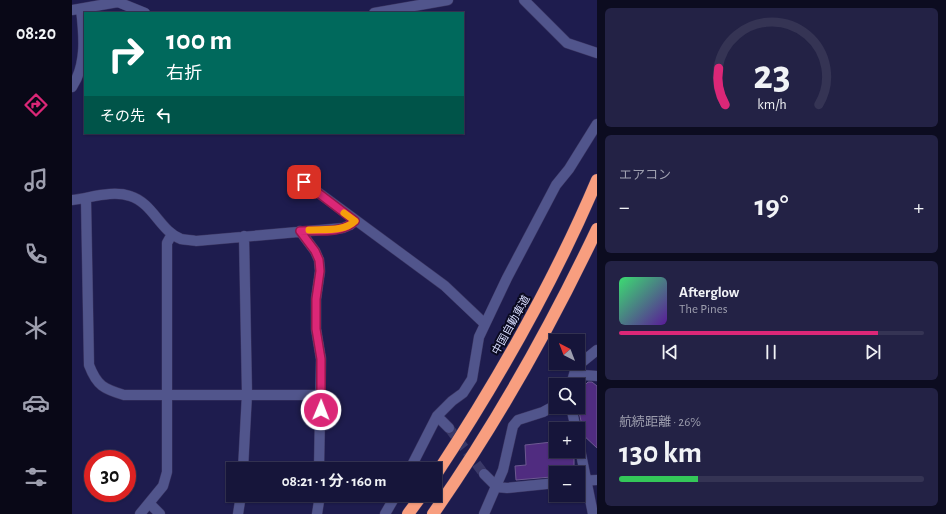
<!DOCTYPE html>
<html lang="ja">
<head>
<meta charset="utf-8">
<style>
  body { margin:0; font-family:"Alegreya Sans","Noto Sans JP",sans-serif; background:#232245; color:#f1f3f6; height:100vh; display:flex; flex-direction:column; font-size:15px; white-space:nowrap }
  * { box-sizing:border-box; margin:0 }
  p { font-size:13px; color:#9e9faf }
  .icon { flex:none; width:22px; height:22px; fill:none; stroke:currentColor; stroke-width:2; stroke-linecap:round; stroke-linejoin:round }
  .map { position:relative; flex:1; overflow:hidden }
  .sheet { display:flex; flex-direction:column; gap:8px; padding:8px; background:#0c0c20; width:349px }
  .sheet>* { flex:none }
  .hud { position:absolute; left:12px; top:12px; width:380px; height:122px; border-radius:0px; box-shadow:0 1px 3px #0004,0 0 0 1px #353454; background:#00695c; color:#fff; overflow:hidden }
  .needle { width:26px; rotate:318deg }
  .fabs { position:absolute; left:477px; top:334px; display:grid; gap:8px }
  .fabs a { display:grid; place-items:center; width:36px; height:36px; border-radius:0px; background:#16153a; box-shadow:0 1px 3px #0004,0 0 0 1px #353454; font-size:20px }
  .speed { position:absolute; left:12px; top:450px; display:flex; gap:8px; font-size:20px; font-weight:700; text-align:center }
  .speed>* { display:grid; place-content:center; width:52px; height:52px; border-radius:50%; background:#16153a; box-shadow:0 1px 3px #0004,0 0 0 1px #353454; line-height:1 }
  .speed .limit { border:6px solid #d22; background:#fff; color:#111 }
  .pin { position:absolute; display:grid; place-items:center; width:34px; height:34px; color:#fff; margin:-17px; border-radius:8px; box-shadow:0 2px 6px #0006 }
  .me { position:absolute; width:44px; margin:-22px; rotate:1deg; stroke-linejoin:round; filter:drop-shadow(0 0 3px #0008) }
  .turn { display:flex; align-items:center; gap:14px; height:84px; padding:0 16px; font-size:18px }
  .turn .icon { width:52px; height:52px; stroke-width:2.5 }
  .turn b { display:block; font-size:28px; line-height:34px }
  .then { display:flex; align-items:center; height:38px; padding:0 16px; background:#0003; gap:8px; font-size:15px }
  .big { font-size:30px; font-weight:700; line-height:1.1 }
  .sheet .card { flex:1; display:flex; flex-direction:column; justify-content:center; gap:6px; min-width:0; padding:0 14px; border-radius:6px; background:#232245 }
  .sheet .dial { align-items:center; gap:0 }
  .dial svg { height:104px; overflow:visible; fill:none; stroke:#353454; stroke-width:7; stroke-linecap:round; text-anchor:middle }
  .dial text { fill:#f1f3f6; stroke:none }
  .song { display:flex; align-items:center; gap:12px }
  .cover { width:48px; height:48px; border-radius:6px; background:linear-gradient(135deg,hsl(140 70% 55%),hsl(270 70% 35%)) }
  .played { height:4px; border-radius:2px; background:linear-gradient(90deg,#db2777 85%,#353454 85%) }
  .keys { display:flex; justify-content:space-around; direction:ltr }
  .heat { display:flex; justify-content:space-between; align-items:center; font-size:22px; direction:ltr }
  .charge { height:6px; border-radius:3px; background:linear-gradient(90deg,#34c759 26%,#353454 0) }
  .trip { position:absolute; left:154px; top:462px; width:216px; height:40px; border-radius:0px; background:#16153a; box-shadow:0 1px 3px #0004,0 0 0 1px #353454; font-weight:700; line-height:40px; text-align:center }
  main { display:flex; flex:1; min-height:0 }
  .tabs { display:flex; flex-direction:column; width:72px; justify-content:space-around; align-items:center; background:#090817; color:#9e9faf }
  .tabs .icon { width:28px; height:28px }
  .tabs .active { color:#db2777 }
  .tabs b { font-size:18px; color:#f1f3f6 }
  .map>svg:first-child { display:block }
  .building { fill:#502c80; stroke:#6d5991 }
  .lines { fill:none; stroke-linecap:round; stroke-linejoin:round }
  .minor-tunnel { stroke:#3a3968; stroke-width:10; stroke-dasharray:10 5; stroke-linecap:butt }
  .minor-casing { stroke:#3b3662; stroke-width:11 }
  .highway-casing { stroke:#3b3662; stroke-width:13 }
  .minor { stroke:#51558c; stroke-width:10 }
  .highway { stroke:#f89e7f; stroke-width:12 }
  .route-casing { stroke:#8e194d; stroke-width:10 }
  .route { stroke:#db2777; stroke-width:7 }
  .slow { stroke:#f59e0b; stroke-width:7 }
  .labels { text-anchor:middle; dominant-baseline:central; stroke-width:4; stroke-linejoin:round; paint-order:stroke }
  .street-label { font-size:11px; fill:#d7dbfc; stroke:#0a0a20 }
</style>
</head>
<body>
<main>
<nav class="tabs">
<b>08:20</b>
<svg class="icon active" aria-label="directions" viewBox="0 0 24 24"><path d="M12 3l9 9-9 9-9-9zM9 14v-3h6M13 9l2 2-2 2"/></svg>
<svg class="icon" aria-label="music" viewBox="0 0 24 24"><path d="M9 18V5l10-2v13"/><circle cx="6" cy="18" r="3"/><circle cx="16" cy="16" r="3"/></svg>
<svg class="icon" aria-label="phone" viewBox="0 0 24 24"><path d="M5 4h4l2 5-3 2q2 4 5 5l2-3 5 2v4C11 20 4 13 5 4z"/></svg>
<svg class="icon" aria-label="climate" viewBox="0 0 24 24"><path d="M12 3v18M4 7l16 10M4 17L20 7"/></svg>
<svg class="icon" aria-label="car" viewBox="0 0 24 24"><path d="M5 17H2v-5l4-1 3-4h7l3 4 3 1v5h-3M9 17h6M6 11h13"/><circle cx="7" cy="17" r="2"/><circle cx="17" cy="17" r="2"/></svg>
<svg class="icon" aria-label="filters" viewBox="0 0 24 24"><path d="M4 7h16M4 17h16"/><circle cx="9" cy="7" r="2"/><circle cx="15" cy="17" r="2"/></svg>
</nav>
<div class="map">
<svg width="525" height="514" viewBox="0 0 525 514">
  <rect width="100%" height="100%" fill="#1e1c4e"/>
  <path class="building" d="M 516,382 L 520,382 L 525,386 L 525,448 L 509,433 L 513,425 L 509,421 L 506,407 L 506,396 L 508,390 Z
    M 480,442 L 480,451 L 502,451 L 502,471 L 479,470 L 479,477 L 444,480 L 443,466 L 454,465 L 453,445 Z"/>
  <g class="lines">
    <path class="minor-tunnel" d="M 377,428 L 412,474"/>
    <defs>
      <path id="minor" d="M 452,0 L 495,43 L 525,53
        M 0,10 L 46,2 L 73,13
        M 302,13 L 376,0
        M 0,87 C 15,64 12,35 9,9
        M 232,182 L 373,286 L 413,324
        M 14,199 L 17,365 C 25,386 32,389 52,395 L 250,395
        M 0,200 C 18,198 40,190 58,196 C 81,203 88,231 109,239 C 114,240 120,240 124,241 L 271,228 L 278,225 L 283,221
        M 228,231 L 243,251 L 247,260 L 248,271 L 244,299 L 244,329 L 249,359 L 247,469
        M 500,382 L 510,375 L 525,376
        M 499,385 L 504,367 L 525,350
        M 499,407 L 504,429
        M 365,416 L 377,428
        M 506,439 L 521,514
        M 171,469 L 175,394 L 172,236
        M 338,469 L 365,416 L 380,401 L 391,393 L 400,379 L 407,337 L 435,278 L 484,185 L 497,169 L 525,124
        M 412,474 L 425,487 L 435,488 L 484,483
        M 506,481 L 525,480
        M 78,504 L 88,514
        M 68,514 L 91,486 L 95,472 L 95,243 L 100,234
        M 166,514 L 169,495
        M 245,514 L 248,495
        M 313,514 L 324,495
        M 412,514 L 431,470 L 441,426 L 446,420 L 471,412 L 484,405"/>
      <path id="highway" d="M 363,476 C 425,382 481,284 525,180
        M 336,514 L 350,495
        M 361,514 C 424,424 478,328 525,229"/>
    </defs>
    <use href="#minor" class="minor-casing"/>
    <use href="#highway" class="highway-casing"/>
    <use href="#minor" class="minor"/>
    <use href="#highway" class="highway"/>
  </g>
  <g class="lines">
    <defs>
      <path id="route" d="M 232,182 L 283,221 C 270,234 245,230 228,231 L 243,251 L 247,260 L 248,271 L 244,299 L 244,329 L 249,359 L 249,410"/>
    </defs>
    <use href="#route" class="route-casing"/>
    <use href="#route" class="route"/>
    <path class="slow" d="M 237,230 C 252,229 272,232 283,221 L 272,213"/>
  </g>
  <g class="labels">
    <g class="street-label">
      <text transform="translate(439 325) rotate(-61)">中国自動車道</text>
    </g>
  </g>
</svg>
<div class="fabs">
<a><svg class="needle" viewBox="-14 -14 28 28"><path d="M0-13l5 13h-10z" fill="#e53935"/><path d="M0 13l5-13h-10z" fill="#9e9faf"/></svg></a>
<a><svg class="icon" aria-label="search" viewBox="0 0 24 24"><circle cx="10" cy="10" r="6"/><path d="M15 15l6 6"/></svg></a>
<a>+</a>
<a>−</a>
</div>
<div class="speed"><div class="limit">30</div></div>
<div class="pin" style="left:232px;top:182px;background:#d93025"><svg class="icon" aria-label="arrive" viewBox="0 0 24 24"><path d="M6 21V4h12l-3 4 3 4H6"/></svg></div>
<svg class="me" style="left:249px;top:410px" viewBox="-20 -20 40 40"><circle r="17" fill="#db2777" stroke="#fff" stroke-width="3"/><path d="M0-11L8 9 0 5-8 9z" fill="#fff"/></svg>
<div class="trip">08:21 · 1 分 · 160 m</div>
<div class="hud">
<div class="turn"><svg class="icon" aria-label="right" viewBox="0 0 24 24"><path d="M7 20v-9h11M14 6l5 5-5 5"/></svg><div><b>100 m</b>右折</div></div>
<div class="then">その先<svg class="icon" aria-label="left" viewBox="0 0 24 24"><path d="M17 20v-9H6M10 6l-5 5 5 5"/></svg></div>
</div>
</div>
<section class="sheet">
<div class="card dial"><svg viewBox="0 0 100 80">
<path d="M14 69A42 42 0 1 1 86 69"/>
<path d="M14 69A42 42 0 0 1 9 41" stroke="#db2777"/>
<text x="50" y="56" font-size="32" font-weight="700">23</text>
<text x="50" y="72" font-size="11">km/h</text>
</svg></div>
<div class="card"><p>エアコン</p>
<div class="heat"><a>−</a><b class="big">19°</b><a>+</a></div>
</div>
<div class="card">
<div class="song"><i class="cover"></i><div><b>Afterglow</b><p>The Pines</p></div></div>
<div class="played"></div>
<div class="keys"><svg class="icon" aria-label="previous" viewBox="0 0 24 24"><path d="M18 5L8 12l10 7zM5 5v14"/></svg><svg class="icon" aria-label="pause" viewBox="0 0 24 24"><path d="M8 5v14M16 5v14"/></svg><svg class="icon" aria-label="next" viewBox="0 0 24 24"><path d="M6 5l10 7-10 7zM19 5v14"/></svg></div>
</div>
<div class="card"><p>航続距離 · 26%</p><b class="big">130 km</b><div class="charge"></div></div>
</section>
</main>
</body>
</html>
